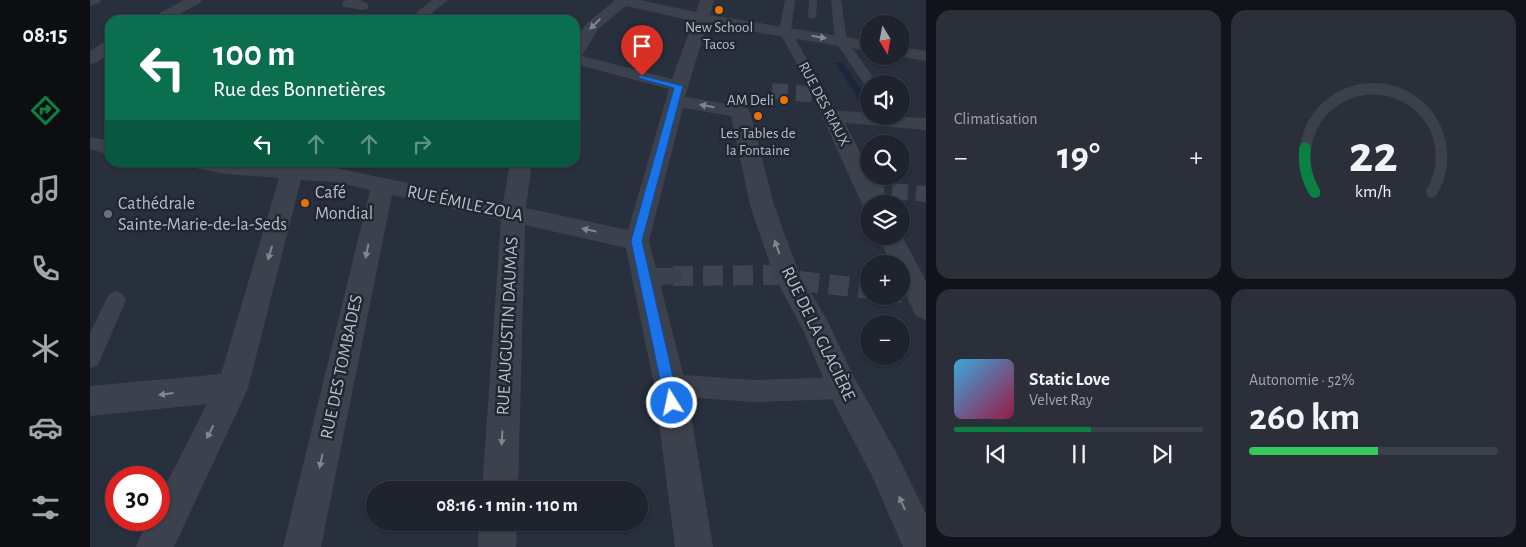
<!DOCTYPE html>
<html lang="fr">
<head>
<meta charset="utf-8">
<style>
  body { margin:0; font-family:"Alegreya Sans",sans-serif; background:#2b2f3a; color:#f1f3f6; height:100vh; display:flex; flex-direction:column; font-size:19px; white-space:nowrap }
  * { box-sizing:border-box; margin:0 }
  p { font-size:16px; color:#a1a4aa }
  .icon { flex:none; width:28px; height:28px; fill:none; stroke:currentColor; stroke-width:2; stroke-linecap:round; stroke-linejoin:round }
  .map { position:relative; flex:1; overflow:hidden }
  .side { display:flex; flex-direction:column; gap:10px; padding:10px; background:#101319; width:600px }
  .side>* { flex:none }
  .guide { position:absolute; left:15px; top:15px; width:475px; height:152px; border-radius:15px; box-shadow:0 1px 4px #0004,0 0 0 1px #3c404a; background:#0b6e4f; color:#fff; overflow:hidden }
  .needle { width:32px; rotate:170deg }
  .controls { position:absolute; left:770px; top:15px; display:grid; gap:10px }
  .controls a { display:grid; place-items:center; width:50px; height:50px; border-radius:50%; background:#1e232e; box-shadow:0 1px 4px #0004,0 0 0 1px #3c404a; font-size:25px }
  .speed { position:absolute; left:15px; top:466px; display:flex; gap:10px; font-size:25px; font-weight:700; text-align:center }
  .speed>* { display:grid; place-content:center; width:65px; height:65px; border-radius:50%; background:#1e232e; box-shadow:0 1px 4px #0004,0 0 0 1px #3c404a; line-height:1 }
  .speed .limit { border:8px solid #d22; background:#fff; color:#111 }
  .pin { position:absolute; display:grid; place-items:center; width:42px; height:42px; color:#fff; margin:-51px -21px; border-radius:50% 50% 50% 0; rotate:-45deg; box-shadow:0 0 5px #0007 }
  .pin .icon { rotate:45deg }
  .me { position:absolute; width:55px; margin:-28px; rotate:350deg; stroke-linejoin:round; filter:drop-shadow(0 0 4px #0008) }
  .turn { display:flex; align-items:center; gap:18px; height:105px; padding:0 25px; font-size:22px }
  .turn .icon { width:65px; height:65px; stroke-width:2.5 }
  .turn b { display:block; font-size:35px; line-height:42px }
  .lanes { display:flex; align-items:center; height:48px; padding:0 25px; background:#0003; justify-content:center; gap:25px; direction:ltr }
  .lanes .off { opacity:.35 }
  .big { font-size:38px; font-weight:700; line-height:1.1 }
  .side .tile { flex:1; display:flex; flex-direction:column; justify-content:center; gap:8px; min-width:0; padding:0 18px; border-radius:15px; background:#2b2f3a }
  .side .dial { align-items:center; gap:0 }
  .dial svg { height:130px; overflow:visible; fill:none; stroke:#3c404a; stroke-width:7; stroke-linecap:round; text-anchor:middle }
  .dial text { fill:#f1f3f6; stroke:none }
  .song { display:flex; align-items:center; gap:15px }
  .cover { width:60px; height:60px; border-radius:8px; background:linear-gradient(135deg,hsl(200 70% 55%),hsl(340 70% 35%)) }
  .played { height:5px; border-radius:2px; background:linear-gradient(90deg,#0b8043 55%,#3c404a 55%) }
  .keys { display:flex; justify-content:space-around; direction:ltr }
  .heat { display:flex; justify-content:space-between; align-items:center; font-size:28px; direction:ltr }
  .charge { height:8px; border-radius:4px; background:linear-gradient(90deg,#34c759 52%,#3c404a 0) }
  .side .tiles { flex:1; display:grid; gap:10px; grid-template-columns:repeat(2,1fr) }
  .trip { position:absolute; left:276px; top:481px; width:282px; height:50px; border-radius:25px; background:#1e232e; box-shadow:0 1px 4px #0004,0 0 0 1px #3c404a; font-weight:700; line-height:50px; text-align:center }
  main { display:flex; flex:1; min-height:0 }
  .tab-bar { display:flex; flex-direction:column; width:90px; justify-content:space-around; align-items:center; background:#0c0e12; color:#a1a4aa }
  .tab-bar .icon { width:35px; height:35px }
  .tab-bar .active { color:#0b8043 }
  .tab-bar b { font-size:22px; color:#f1f3f6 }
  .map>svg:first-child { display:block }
  .water { fill:#1c263a }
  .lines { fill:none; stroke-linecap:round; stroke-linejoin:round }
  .pedestrian-tunnel-far2 { stroke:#3e4452; stroke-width:12; stroke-dasharray:12 6; stroke-linecap:butt }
  .pedestrian-tunnel-far1 { stroke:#3e4452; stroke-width:16; stroke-dasharray:16 8; stroke-linecap:butt }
  .pedestrian-tunnel { stroke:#3e4452; stroke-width:20; stroke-dasharray:20 10; stroke-linecap:butt }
  .service { fill:#3c424d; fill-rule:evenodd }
  .pedestrian { fill:#3c424d; fill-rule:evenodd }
  .minor { fill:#3c424d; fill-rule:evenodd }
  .oneway { fill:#808691 }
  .route { fill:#1a73e8; stroke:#114b97 }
  .food-dot { fill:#e8710a; stroke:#212732; stroke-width:2 }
  .worship-dot { fill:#6b7280; stroke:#212732; stroke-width:2 }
  .labels { text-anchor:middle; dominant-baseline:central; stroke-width:5; stroke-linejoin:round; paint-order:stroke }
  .far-poi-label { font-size:15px; fill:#b8bdc8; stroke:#212732 }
  .far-street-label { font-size:15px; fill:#b8bdc8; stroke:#212732 }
  .poi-label { font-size:18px; fill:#b8bdc8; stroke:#212732; text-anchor:start }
  .street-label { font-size:18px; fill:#b8bdc8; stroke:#212732 }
</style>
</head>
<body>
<main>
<nav class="tab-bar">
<b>08:15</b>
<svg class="icon active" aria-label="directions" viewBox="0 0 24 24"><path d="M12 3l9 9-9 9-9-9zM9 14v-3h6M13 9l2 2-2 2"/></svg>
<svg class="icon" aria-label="music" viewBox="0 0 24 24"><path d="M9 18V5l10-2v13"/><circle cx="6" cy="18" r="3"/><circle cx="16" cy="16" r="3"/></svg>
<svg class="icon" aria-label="phone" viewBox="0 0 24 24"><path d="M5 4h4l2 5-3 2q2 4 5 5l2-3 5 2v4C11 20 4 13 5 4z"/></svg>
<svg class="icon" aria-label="climate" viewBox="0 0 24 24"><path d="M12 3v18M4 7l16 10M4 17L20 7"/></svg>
<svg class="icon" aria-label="car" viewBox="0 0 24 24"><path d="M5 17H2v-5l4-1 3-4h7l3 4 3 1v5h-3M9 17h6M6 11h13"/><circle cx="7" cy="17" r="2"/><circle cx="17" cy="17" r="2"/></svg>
<svg class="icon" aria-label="filters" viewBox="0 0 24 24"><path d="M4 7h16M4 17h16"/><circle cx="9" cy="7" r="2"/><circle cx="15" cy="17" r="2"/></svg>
</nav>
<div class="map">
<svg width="836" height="547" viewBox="0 0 836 547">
  <rect width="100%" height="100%" fill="#282f3d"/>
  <path class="water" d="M 745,63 L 753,63 L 779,101 L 779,111 L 776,111 Z"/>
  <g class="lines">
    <path class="pedestrian-tunnel-far2" d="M 682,91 L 692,92"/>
    <path class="pedestrian-tunnel-far1" d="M 682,91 L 731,95
      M 778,189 L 836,194"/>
    <path class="pedestrian-tunnel" d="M 583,276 L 689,275
      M 709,281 L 779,289
      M 811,293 L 814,294"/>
    <path class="service" d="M 719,0 L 727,0 L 726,17 L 722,19 L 718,17 Z"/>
    <path class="pedestrian" d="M 695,0 L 705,0 L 701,31 L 749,116 L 747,119 L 737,119 L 735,116 L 689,31 Z
      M 741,0 L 751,0 L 757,41 L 788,84 L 779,84 L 779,88 L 776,87 L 745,41 Z
      M 555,268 L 583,268 L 590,270 L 593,276 L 590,282 C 578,286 560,286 548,282 L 545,276 L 548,270 Z
      M 26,291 L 33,294 L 36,300 L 8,365 L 0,368 L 0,333 L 19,294 Z
      M 580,374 L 664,380 L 753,377 L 761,380 L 765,388 L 761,396 L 753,399 L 664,402 L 580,396 L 572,393 L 568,385 L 572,377 Z"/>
    <path class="minor" d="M 0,0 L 11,0 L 9,3 L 0,6 Z
      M 94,0 L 112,0 L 110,3 L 79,20 L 60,20 L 63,17 Z
      M 255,0 L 272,0 L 271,1 L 277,3 L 279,6 L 277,9 L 272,10 L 254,7 L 252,4 Z
      M 342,0 L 358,0 L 338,16 L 328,16 L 326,13 Z
      M 523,0 L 550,0 L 606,12 L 610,0 L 624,0 L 620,15 L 779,41 L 779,51 L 617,24 L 595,97 L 650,106 L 657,108 L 660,112 L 684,205 L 709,273 L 736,318 L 764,377 L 806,452 L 836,514 L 836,547 L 813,547 L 782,476 L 742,399 L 714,332 L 684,276 L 660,205 L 641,116 L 593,108 L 559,241 L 596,385 L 623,547 L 585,547 L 564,385 L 536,248 L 435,225 L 428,490 L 392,490 L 411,220 L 302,195 L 231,547 L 193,547 L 280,190 L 246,182 L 211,180 L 158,388 L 153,399 L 84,547 L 46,547 L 58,520 L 69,520 L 69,498 L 117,404 L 0,416 L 0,386 L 131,374 L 189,178 L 136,174 L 100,167 L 98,162 L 216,162 L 215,165 L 246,168 L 413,203 L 420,162 L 442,162 L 436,208 L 538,230 L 579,89 L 485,64 L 485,40 L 497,23 L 524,1 ZM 536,6 L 603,21 L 582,79 L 492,56 L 508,29 Z
      M 20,40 L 20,53 L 6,63 L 0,64 L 0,51 L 14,42 Z
      M 811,47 L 836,51 L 836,61 L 808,56 L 811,56 Z
      M 742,110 L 779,113 L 779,116 L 836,118 L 836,130 L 755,123 L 779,170 L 779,176 L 782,176 L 795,204 L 779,204 L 779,211 L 776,210 L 772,204 L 732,116 L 735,112 Z
      M 0,137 L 20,141 L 20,155 L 0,149 Z
      M 811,234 L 836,281 L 836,320 L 826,316 L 811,285 L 811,264 L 801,264 L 788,236 L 811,236 Z
      M 389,522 L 427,522 L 426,547 L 388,547 Z"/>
  </g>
  <defs><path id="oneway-solid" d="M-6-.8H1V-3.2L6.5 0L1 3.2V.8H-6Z" transform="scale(1.25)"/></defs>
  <g class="oneway">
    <use href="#oneway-solid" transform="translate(505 24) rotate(136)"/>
    <use href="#oneway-solid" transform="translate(729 37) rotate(10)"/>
    <use href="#oneway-solid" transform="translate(617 106) rotate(-170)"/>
    <use href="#oneway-solid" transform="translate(499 230) rotate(-168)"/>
    <use href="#oneway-solid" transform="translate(687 247) rotate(-110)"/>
    <use href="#oneway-solid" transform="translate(277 251) rotate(102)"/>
    <use href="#oneway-solid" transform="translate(180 253) rotate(106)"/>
    <use href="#oneway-solid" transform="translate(76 394) rotate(173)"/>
    <use href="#oneway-solid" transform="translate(120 432) rotate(117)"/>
    <use href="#oneway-solid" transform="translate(412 438) rotate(93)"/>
    <use href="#oneway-solid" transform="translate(231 461) rotate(102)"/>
    <use href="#oneway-solid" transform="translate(812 503) rotate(-114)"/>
  </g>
  <path class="route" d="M 549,75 L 593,86 L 552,241 L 589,403 L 587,408 L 582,410 L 577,408 L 575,403 L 541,241 L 584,88 L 549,78 Z"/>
  <g class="food-dot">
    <circle cx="629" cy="10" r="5"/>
    <circle cx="694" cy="100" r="5"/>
    <circle cx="668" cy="116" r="5"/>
    <circle cx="215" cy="203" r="5"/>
  </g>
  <circle class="worship-dot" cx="18" cy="214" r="5"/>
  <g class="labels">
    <g class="far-poi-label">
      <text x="629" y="27">New School<tspan x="629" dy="17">Tacos</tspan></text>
      <text x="684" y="100" text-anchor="end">AM Deli</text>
      <text x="668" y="133">Les Tables de<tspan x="668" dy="17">la Fontaine</tspan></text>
    </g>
    <g class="far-street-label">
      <text transform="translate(734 104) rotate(62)">RUE DES RIAUX</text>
    </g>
    <g class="poi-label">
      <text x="225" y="193">Café<tspan x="225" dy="21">Mondial</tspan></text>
      <text x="28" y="204">Cathédrale<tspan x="28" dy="21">Sainte-Marie-de-la-Seds</tspan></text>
    </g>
    <g class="street-label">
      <text transform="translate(375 204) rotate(12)">RUE ÉMILE ZOLA</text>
      <text transform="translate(418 326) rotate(-87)">RUE AUGUSTIN DAUMAS</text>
      <text transform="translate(728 334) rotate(64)">RUE DE LA GLACIÈRE</text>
      <text transform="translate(252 367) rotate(-78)">RUE DES TOMBADES</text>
    </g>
  </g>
</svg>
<div class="controls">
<a><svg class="needle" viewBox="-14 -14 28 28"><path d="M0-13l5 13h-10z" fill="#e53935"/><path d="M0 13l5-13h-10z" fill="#a1a4aa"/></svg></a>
<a><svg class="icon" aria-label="sound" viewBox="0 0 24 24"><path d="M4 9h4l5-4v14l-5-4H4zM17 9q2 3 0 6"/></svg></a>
<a><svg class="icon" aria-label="search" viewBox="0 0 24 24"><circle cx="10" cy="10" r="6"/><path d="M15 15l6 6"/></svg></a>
<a><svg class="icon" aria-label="layers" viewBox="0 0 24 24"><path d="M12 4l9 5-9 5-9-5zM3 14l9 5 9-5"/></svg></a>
<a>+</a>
<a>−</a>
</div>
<div class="speed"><div class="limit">30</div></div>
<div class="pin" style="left:552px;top:76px;background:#d93025"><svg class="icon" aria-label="arrive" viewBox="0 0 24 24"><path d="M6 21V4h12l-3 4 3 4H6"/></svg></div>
<svg class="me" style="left:582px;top:403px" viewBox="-20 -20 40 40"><circle r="17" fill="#1a73e8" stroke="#fff" stroke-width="3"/><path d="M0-11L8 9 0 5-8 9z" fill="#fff"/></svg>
<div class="trip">08:16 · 1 min · 110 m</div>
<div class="guide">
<div class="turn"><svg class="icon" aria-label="left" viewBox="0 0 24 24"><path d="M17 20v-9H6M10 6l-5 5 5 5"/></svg><div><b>100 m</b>Rue des Bonnetières</div></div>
<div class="lanes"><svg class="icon" aria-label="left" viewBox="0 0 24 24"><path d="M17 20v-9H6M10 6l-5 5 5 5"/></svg><svg class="icon off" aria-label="ahead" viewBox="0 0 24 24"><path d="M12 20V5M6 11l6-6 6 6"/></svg><svg class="icon off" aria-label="ahead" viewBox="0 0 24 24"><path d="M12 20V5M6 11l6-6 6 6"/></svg><svg class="icon off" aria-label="right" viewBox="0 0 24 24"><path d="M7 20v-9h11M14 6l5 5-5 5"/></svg></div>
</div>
</div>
<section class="side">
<div class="tiles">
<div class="tile"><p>Climatisation</p>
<div class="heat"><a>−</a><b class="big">19°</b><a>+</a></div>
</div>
<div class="tile dial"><svg viewBox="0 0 100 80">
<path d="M14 69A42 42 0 1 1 86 69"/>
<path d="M14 69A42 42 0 0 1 8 42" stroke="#0b8043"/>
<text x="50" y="56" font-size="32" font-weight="700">22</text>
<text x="50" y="72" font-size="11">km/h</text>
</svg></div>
<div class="tile">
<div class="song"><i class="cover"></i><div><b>Static Love</b><p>Velvet Ray</p></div></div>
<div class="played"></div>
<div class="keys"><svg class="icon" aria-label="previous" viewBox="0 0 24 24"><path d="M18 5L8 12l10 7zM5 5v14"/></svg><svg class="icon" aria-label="pause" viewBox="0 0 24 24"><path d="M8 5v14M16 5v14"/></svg><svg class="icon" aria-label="next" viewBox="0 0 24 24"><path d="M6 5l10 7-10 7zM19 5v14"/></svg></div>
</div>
<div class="tile"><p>Autonomie · 52%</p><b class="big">260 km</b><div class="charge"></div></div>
</div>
</section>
</main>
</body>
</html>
